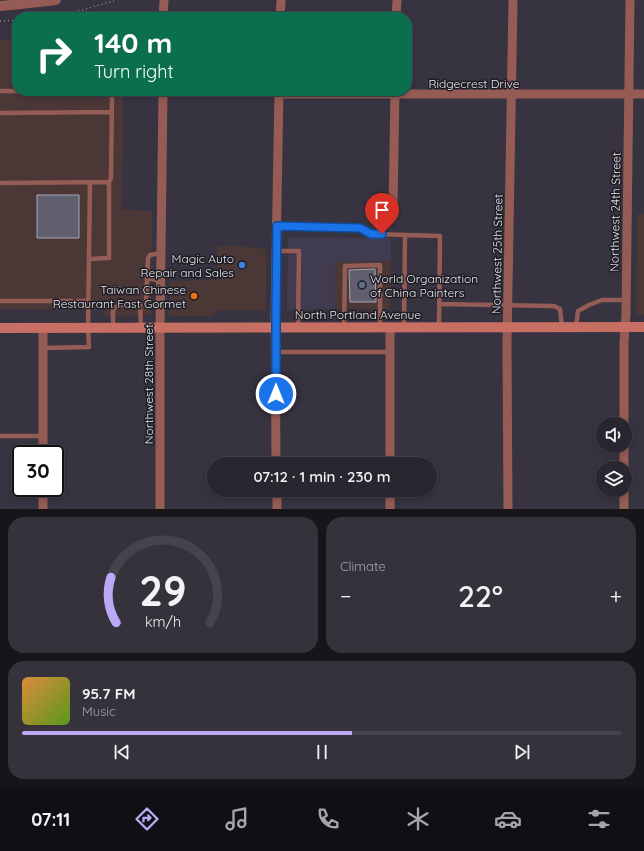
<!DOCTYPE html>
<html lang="en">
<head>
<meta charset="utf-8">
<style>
  body { margin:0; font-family:Quicksand,sans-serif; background:#35323c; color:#f1f3f6; height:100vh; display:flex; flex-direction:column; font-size:15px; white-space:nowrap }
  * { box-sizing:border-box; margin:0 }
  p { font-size:13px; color:#a5a5ab }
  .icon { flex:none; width:22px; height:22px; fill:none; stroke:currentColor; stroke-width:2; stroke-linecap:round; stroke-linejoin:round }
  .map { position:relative; height:509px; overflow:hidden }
  .side { display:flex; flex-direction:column; gap:8px; padding:8px; background:#17151a; flex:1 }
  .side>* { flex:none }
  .guide { position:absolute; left:12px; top:12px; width:400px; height:84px; border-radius:16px; box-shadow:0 2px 6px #0003,0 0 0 1px #45434c; background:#0b6e4f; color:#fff; overflow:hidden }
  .tools { position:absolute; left:596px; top:417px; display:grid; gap:8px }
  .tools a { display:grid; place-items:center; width:36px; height:36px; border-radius:50%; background:#292630; box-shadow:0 2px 6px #0003,0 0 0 1px #45434c; font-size:20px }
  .speed { position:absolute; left:12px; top:445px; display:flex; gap:8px; font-size:20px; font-weight:700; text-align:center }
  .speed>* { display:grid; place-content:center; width:52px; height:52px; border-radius:50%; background:#292630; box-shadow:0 2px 6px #0003,0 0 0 1px #45434c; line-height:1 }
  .speed .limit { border:2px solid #111; border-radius:6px; background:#fff; color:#111 }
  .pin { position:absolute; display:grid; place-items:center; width:34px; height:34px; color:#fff; margin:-41px -17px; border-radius:50% 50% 50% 0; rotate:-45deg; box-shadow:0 0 4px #0007 }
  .pin .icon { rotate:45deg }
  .me { position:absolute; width:44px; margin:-22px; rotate:0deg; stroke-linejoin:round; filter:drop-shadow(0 0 3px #0008) }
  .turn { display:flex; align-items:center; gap:14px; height:84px; padding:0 16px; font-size:18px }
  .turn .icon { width:52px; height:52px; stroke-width:2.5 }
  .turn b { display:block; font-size:28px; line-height:34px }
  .big { font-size:30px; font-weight:600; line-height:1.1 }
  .side .widget { flex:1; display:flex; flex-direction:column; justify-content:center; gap:6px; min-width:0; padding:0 14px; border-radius:16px; background:#35323c }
  .side .dial { align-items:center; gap:0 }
  .dial svg { height:104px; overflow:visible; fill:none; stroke:#45434c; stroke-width:7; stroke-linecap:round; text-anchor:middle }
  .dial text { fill:#f1f3f6; stroke:none }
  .song { display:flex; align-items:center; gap:12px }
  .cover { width:48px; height:48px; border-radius:6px; background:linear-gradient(135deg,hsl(30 70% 55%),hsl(90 70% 35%)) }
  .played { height:4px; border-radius:2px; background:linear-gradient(90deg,#baaaf6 55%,#45434c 55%) }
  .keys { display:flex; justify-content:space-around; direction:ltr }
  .heat { display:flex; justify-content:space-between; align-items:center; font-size:22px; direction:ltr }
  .side .tiles { flex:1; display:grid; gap:8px; grid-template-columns:1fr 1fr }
  .widget:last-child { grid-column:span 2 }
  .trip { position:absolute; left:207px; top:457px; width:230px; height:40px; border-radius:20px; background:#292630; box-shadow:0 2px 6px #0003,0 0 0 1px #45434c; font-weight:600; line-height:40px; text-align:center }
  .tab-bar { display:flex; height:64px; justify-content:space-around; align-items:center; background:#100f13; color:#a5a5ab }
  .tab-bar .icon { width:28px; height:28px }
  .tab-bar .on { color:#baaaf6 }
  .tab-bar b { font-size:18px; color:#f1f3f6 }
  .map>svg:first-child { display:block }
  .commercial { fill:#4c3737 }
  .built { fill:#413b4f }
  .building { fill:#605f6e; stroke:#a7a5b6 }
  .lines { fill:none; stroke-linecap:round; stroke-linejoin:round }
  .path { stroke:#8e8b96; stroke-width:1.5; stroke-dasharray:1 3; stroke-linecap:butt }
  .service { stroke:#945c54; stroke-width:4.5 }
  .minor { stroke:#945c54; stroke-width:9 }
  .tertiary { stroke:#945c54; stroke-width:10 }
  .secondary { stroke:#c86f63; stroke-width:10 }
  .route-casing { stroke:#114b97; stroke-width:10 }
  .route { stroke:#1a73e8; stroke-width:7 }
  .shop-dot { fill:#3f7fe0; stroke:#1d1c22; stroke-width:1.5 }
  .service-dot { fill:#5c6f8a; stroke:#1d1c22; stroke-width:1.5 }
  .food-dot { fill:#e8710a; stroke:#1d1c22; stroke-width:1.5 }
  .labels { text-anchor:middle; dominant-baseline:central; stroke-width:3; stroke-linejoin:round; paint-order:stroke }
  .street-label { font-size:12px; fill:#e9e7f0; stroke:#1d1c22 }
  .poi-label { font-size:12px; fill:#e9e7f0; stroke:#1d1c22; text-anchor:end }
</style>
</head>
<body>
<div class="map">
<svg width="644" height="509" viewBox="0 0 644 509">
  <rect width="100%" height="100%" fill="#373340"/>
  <path class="commercial" d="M 17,39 L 17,91 L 123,91 L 122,210 L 152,211 L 151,315 L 104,316 L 104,310 L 0,309 L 0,40 Z
    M 637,214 L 644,214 L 644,315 L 636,315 Z
    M 217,246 L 247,246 L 247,248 L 266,249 L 266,310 L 218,310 L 212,316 L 169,316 L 170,281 L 217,280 Z
    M 391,261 L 390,309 L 335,309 L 335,262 Z"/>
  <path class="built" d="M 288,237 L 391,238 L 391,261 L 335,262 L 335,309 L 287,310 Z"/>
  <path class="building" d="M 37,195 L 79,195 L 79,238 L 37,238 Z
    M 375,269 L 376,302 L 350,302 L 349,270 Z"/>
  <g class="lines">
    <path class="path" d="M 47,17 L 82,10 L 117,0
      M 0,21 L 17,20"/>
    <path class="service" d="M 0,91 L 107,92 L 112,93 L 111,178 L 109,182 L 0,183
      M 0,113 L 112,112
      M 277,226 L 360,228 L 371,234 L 440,236 L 439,327
      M 277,251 L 299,251 L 298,327
      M 89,259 L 109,258 L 109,182
      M 147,278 L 161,281
      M 0,301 L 89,301
      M 140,304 L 141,328
      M 439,304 L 554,306 L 560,309 L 562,327
      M 160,305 L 146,304 L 148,258 L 150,255 L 161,253
      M 344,327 L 345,266 L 380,265 L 380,327
      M 404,327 L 405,235
      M 576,327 L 578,311 L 589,305 L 602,300 L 626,300
      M 113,328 L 113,309 L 120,305 L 124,305
      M 43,348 L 89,347 L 88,328 L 90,182
      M 276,352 L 390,352
      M 0,436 L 43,436"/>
    <path class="minor" d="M 163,17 L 164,0
      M 280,17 L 281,0
      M 396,17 L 397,0
      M 279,94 L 644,94
      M 393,208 L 395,91
      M 390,327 L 390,464
      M 43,328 L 43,454
      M 624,424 L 624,343 L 626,313 L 630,0
      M 624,446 L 624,468
      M 276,464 L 275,313 L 279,91
      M 43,488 L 43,509
      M 277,490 L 277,509
      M 390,490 L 390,509
      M 624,490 L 624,509
      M 160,509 L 160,328 L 163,91
      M 508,509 L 507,345 L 513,0"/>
    <path class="tertiary" d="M 0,6 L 21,4 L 56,0"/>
    <path class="secondary" d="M 0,328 L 644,327"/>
  </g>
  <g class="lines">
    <defs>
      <path id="route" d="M 276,394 L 276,313 L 277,226 L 360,228 L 371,234 L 382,234"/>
    </defs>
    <use href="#route" class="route-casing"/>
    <use href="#route" class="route"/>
  </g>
  <circle class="shop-dot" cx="242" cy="265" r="4"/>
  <circle class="service-dot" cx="362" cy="285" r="4"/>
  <circle class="food-dot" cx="194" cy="296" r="4"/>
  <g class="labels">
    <g class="street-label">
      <text x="474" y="83">Ridgecrest Drive</text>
      <text transform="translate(615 212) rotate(-89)">Northwest 24th Street</text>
      <text transform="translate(497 254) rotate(-89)">Northwest 25th Street</text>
      <text x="358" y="314">North Portland Avenue</text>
      <text transform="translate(148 384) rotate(-90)">Northwest 28th Street</text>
    </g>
    <g class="poi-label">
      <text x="234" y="258">Magic Auto<tspan x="234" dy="14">Repair and Sales</tspan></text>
      <text x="370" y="278" text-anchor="start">World Organization<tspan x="370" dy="14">of China Painters</tspan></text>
      <text x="186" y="289">Taiwan Chinese<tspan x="186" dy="14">Restaurant Fast Gormet</tspan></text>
    </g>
  </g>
</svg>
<div class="tools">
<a><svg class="icon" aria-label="sound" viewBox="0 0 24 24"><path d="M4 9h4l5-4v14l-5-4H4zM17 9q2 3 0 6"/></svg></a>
<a><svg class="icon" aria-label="layers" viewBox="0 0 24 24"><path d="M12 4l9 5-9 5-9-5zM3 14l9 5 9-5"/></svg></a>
</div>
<div class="speed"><div class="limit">30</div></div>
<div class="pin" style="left:382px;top:234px;background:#d93025"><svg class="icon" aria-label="arrive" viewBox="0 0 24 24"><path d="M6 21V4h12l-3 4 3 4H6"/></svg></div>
<svg class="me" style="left:276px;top:394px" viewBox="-20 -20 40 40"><circle r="17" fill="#1a73e8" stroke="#fff" stroke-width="3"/><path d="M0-11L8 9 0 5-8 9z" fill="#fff"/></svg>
<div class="trip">07:12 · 1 min · 230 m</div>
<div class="guide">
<div class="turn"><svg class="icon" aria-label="right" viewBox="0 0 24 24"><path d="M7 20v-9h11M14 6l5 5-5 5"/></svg><div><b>140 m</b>Turn right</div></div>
</div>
</div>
<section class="side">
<div class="tiles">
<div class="widget dial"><svg viewBox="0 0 100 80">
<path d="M14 69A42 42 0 1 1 86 69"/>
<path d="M14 69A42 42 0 0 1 10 34" stroke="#baaaf6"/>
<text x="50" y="56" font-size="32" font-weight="700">29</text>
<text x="50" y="72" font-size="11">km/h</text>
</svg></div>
<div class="widget"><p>Climate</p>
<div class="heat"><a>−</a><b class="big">22°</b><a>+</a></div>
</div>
<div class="widget">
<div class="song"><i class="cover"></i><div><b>95.7 FM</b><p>Music</p></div></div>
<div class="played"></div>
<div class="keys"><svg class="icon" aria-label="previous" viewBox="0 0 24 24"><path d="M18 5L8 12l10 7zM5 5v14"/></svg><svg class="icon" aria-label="pause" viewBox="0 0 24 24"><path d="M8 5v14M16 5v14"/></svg><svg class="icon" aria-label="next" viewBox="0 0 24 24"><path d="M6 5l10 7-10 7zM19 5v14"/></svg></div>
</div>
</div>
</section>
<nav class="tab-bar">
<b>07:11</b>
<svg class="icon on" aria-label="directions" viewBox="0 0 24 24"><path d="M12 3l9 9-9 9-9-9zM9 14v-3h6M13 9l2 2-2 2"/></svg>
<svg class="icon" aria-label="music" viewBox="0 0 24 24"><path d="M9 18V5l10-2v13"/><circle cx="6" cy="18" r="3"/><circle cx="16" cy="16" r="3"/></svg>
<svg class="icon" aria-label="phone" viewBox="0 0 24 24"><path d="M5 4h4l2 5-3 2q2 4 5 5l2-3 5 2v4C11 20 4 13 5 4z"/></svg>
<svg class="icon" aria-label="climate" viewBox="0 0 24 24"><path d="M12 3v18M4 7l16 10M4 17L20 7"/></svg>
<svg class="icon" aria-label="car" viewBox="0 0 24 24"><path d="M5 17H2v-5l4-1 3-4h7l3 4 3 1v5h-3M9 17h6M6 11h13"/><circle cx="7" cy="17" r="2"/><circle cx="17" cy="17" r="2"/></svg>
<svg class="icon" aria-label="filters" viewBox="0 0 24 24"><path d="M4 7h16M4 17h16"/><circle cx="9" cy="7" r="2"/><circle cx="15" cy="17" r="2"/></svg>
</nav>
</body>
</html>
